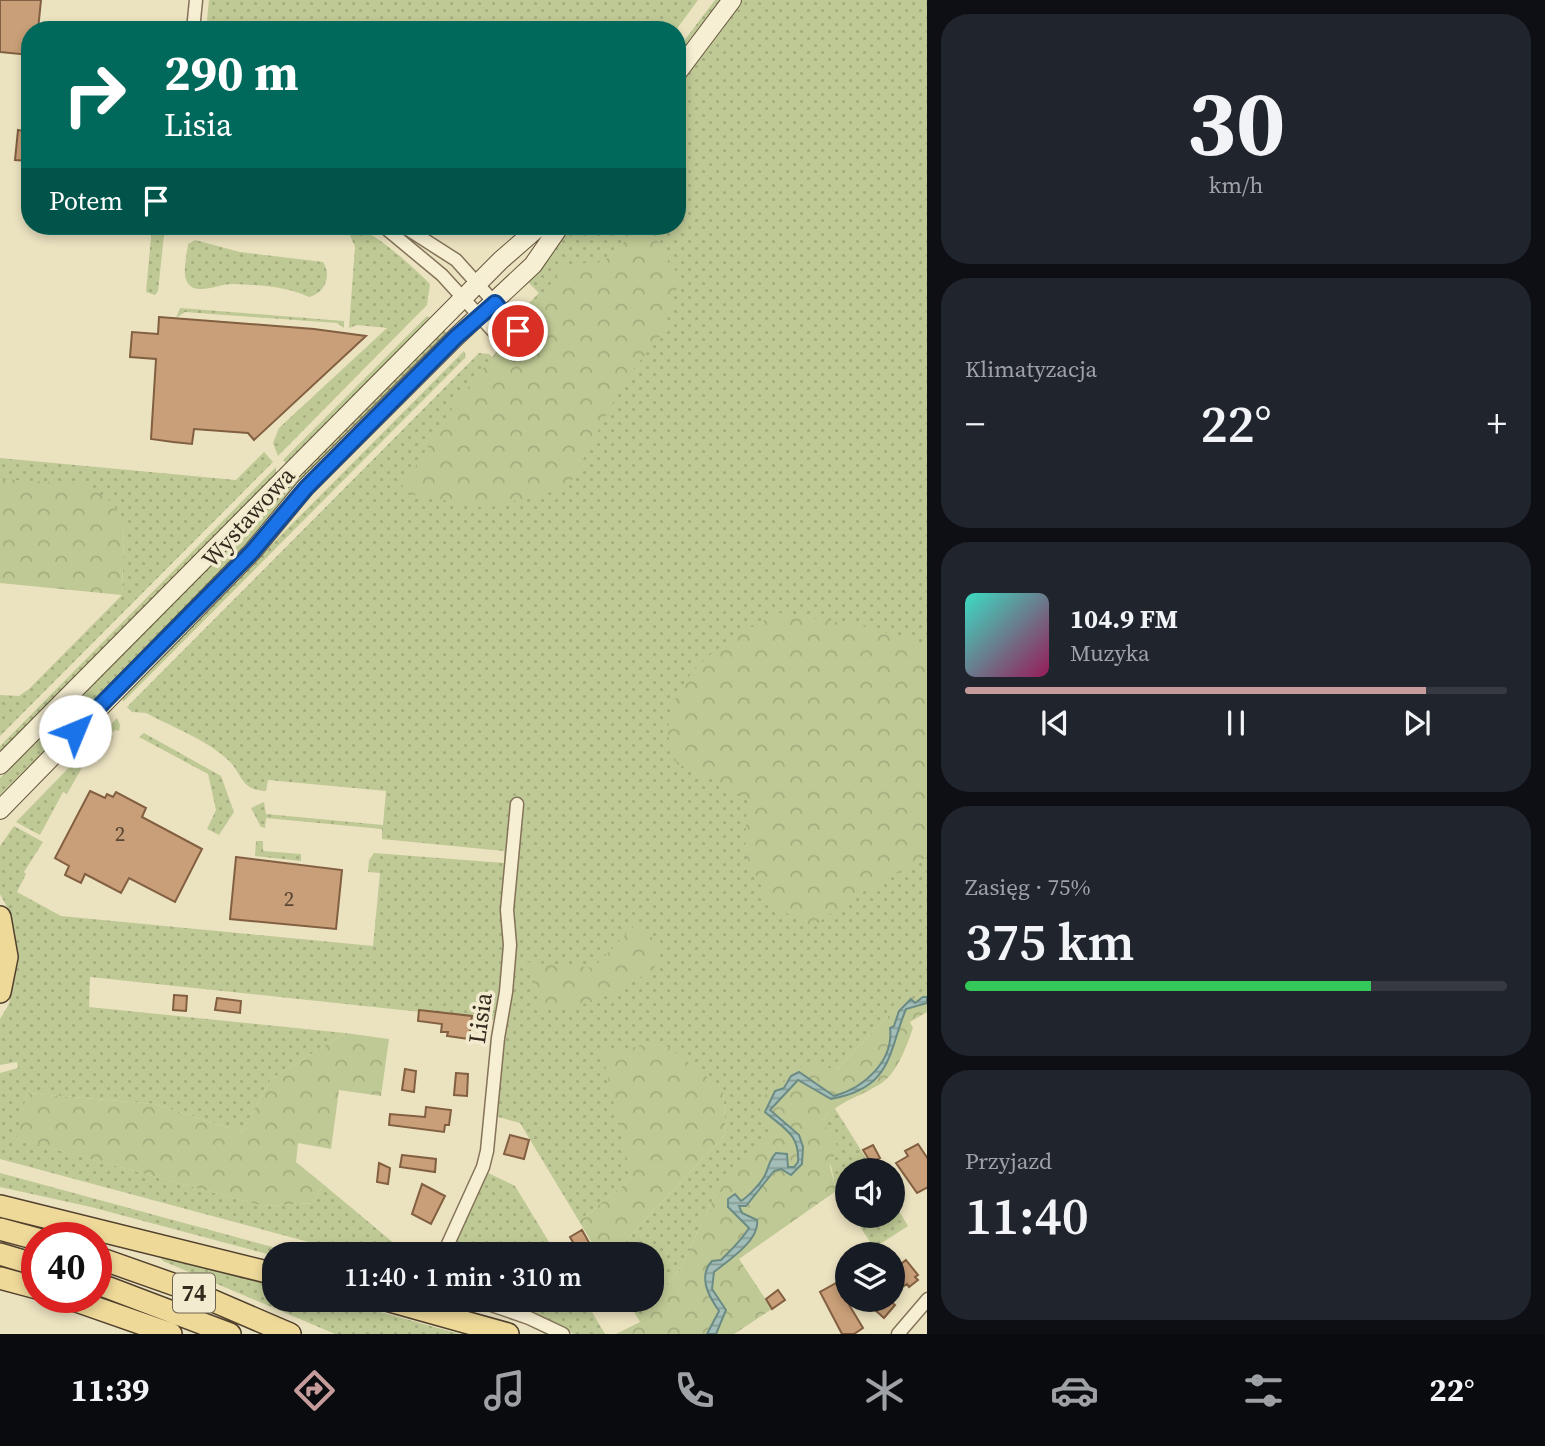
<!DOCTYPE html>
<html lang="pl">
<head>
<meta charset="utf-8">
<style>
  body { margin:0; font-family:"Source Serif 4",serif; background:#20242c; color:#f1f3f6; height:100vh; display:flex; flex-direction:column; font-size:26px; white-space:nowrap }
  * { box-sizing:border-box; margin:0 }
  p { font-size:23px; color:#9ea1a6 }
  .icon { flex:none; width:38px; height:38px; fill:none; stroke:currentColor; stroke-width:2; stroke-linecap:round; stroke-linejoin:round }
  .map { position:relative; flex:1; overflow:hidden }
  .side { display:flex; flex-direction:column; gap:14px; padding:14px; background:#0d0f14; width:618px }
  .side>* { flex:none }
  .banner { position:absolute; left:21px; top:21px; width:665px; height:214px; border-radius:28px; box-shadow:0 4px 10px #0003; background:#00695c; color:#fff; overflow:hidden }
  .tools { position:absolute; left:835px; top:1158px; display:grid; gap:14px }
  .tools a { display:grid; place-items:center; width:70px; height:70px; border-radius:50%; background:#171b24; box-shadow:0 4px 10px #0003; font-size:35px }
  .speed { position:absolute; left:21px; top:1222px; display:flex; gap:14px; font-size:35px; font-weight:700; text-align:center }
  .speed>* { display:grid; place-content:center; width:91px; height:91px; border-radius:50%; background:#171b24; box-shadow:0 4px 10px #0003; line-height:1 }
  .speed .limit { border:10px solid #d22; background:#fff; color:#111 }
  .pin { position:absolute; display:grid; place-items:center; width:60px; height:60px; color:#fff; margin:-30px; border:4px solid #fff; border-radius:50%; box-shadow:0 2px 7px #0007 }
  .me { position:absolute; width:77px; margin:-38px; rotate:45deg; stroke-linejoin:round; filter:drop-shadow(0 0 5px #0008) }
  .turn { display:flex; align-items:center; gap:24px; height:147px; padding:0 28px; font-size:32px }
  .turn .icon { width:91px; height:91px; stroke-width:2.5 }
  .turn b { display:block; font-size:49px; line-height:60px }
  .then { display:flex; align-items:center; height:66px; padding:0 28px; background:#0003; gap:14px; font-size:26px }
  .big { font-size:52px; font-weight:600; line-height:1.1 }
  .side .card { flex:1; display:flex; flex-direction:column; justify-content:center; gap:10px; min-width:0; padding:0 24px; border-radius:28px; background:#20242c }
  .side .dial { align-items:center; gap:0 }
  .dial b { font-size:91px; line-height:1 }
  .song { display:flex; align-items:center; gap:21px }
  .cover { width:84px; height:84px; border-radius:10px; background:linear-gradient(135deg,hsl(170 70% 55%),hsl(330 70% 35%)) }
  .played { height:7px; border-radius:4px; background:linear-gradient(90deg,#c59c9b 85%,#363941 85%) }
  .keys { display:flex; justify-content:space-around; direction:ltr }
  .heat { display:flex; justify-content:space-between; align-items:center; font-size:38px; direction:ltr }
  .charge { height:10px; border-radius:5px; background:linear-gradient(90deg,#34c759 75%,#363941 0) }
  .trip { position:absolute; left:262px; top:1242px; width:402px; height:70px; border-radius:28px; background:#171b24; box-shadow:0 4px 10px #0003; font-weight:600; line-height:70px; text-align:center }
  .tab-bar { display:flex; height:112px; justify-content:space-around; align-items:center; background:#090b0e; color:#9ea1a6 }
  .tab-bar .icon { width:49px; height:49px }
  .tab-bar .selected { color:#c59c9b }
  .tab-bar b { font-size:32px; color:#f1f3f6 }
  main { display:flex; flex:1; min-height:0 }
  .map>svg:first-child { display:block }
  .green { fill:url(#green-dots) }
  .forest { fill:url(#forest-crowns) }
  .water { fill:url(#water-rules); stroke:#6b8b85; stroke-width:2 }
  .building { fill:#c89f78; stroke:#825f40; stroke-width:2 }
  .lines { fill:none; stroke-linecap:round; stroke-linejoin:round }
  .street-casing { stroke:#847359; stroke-width:15 }
  .secondary-casing { stroke:#65543c; stroke-width:20 }
  .primary-casing { stroke:#51412d; stroke-width:24 }
  .street { stroke:#f7efd3; stroke-width:12 }
  .secondary { stroke:#f7efd3; stroke-width:18 }
  .primary { stroke:#eed999; stroke-width:21 }
  .route-casing { stroke:#114b97; stroke-width:18 }
  .route { stroke:#1a73e8; stroke-width:12 }
  .labels { text-anchor:middle; dominant-baseline:central; stroke-width:7; stroke-linejoin:round; paint-order:stroke }
  .number-label { font-size:21px; fill:#594734 }
  .shield { fill:#f3ebcf; stroke:#6d6452; stroke-width:2 }
  .shield-label { font-size:23px; font-weight:bold; fill:#342a1d }
  .street-label { font-size:24px; fill:#342a1d; stroke:#f3ebcf }
</style>
</head>
<body>
<main>
<div class="map">
<svg width="928" height="1334" viewBox="0 0 928 1334">
  <defs>
    <pattern id="green-dots" width="8" height="8" patternUnits="userSpaceOnUse" patternTransform="scale(1.75)"><rect width="8" height="8" fill="#bfc995"/><path d="M2 2h.1M6 6h.1" fill="none" stroke="#a5ad80" stroke-width="1.8" stroke-linecap="round"/></pattern>
    <pattern id="forest-crowns" width="20" height="18" patternUnits="userSpaceOnUse" patternTransform="scale(1.75)"><rect width="20" height="18" fill="#bfc995"/><path d="M2 6a3 3 0 1 1 6 0M12 15a3 3 0 1 1 6 0" fill="none" stroke="#a5ad80"/></pattern>
    <pattern id="water-rules" width="6" height="5" patternUnits="userSpaceOnUse" patternTransform="scale(1.75)"><rect width="6" height="5" fill="#a3beb8"/><path d="M0 2.5h6" fill="none" stroke="#869b95"/></pattern>
  </defs>
  <rect width="100%" height="100%" fill="#ebe2c0"/>
  <path class="green" d="M 209,0 L 698,0 L 676,30 L 206,30 Z
    M 715,0 L 723,0 L 677,60 L 677,50 Z
    M 742,0 L 927,0 L 927,991 L 889,1015 L 715,1195 L 681,1267 L 640,1322 L 627,1300 L 653,1300 L 653,1255 L 612,1255 L 726,1134 L 723,1089 L 625,1147 L 631,1179 L 579,1221 L 520,1123 L 495,1116 L 496,1020 L 90,977 L 89,1007 L 345,1033 L 271,1079 L 242,1132 L 154,1104 L 27,1093 L 17,1139 L 263,1206 L 314,1203 L 323,1184 L 408,1255 L 357,1255 L 0,1159 L 0,1073 L 18,1068 L 17,1062 L 0,1065 L 0,1019 L 9,1004 L 18,960 L 11,914 L 0,894 L 0,846 L 14,826 L 43,842 L 24,872 L 26,874 L 17,892 L 61,916 L 373,946 L 380,873 L 368,872 L 369,860 L 374,853 L 504,863 L 504,851 L 382,839 L 382,829 L 266,818 L 265,828 L 261,827 L 251,808 L 264,802 L 266,814 L 383,825 L 386,791 L 268,780 L 266,791 C 239,790 243,773 227,759 C 205,739 172,727 146,713 L 132,712 L 127,707 L 479,353 L 489,354 L 502,366 L 542,325 L 528,312 L 528,304 L 539,293 L 526,280 L 569,226 L 677,226 L 677,85 Z
    M 152,226 L 165,226 L 158,291 L 155,295 L 146,292 Z
    M 346,226 C 367,224 407,262 424,278 L 430,284 L 427,305 L 278,456 L 273,443 L 279,428 L 387,328 L 357,325 L 349,328 L 355,247 Z
    M 195,240 L 240,252 L 323,262 C 332,276 325,293 309,297 C 286,286 259,285 233,284 C 221,283 195,297 187,282 C 182,273 187,254 188,244 Z
    M 180,308 L 344,321 L 344,328 L 337,323 L 185,312 L 176,318 Z
    M 427,316 L 432,319 L 286,463 L 283,460 Z
    M 444,330 L 447,334 L 236,557 L 0,796 L 0,778 Z
    M 464,351 L 466,357 L 123,702 L 123,694 Z
    M 264,452 L 273,462 L 0,736 L 0,695 L 19,696 L 29,689 L 122,595 L 124,526 L 0,479 L 0,458 L 236,480 Z
    M 276,467 L 276,474 L 0,754 L 0,746 Z
    M 117,718 L 120,725 L 119,731 L 115,730 L 111,734 L 113,737 L 84,764 L 67,794 L 63,792 L 40,835 L 16,822 Z
    M 144,733 L 221,776 L 234,812 L 219,835 L 207,829 L 216,810 L 208,774 L 139,737 Z
    M 256,841 L 263,841 L 263,851 L 301,854 L 301,861 L 255,856 Z
    M 834,1107 L 874,1171 L 847,1171 L 847,1208 L 836,1191 L 822,1121 Z
    M 486,1172 L 515,1186 L 557,1255 L 447,1255 Z
    M 0,1173 L 302,1255 L 275,1256 L 91,1207 L 0,1187 Z
    M 893,1201 L 908,1226 L 874,1248 L 853,1216 L 892,1216 Z
    M 160,1256 L 275,1285 L 275,1300 L 337,1300 L 460,1334 L 335,1334 L 163,1261 Z
    M 491,1300 L 585,1300 L 605,1334 L 574,1334 L 532,1313 Z"/>
  <path class="forest" d="M 641,226 L 648,226 L 680,278 L 663,333 L 626,378 L 568,488 L 486,508 L 399,492 L 457,401 L 565,266 L 605,260 Z
    M 0,479 L 85,484 L 113,503 L 124,526 L 122,595 L 0,583 Z
    M 779,613 L 867,627 L 927,645 L 927,857 L 850,899 L 813,927 L 771,905 L 745,854 L 747,800 L 716,780 L 677,764 C 674,753 667,738 668,727 C 675,668 730,637 779,613 Z
    M 637,923 L 662,947 L 654,969 C 616,992 587,1012 541,1007 L 525,962 L 593,968 Z
    M 927,991 L 927,1012 L 910,1022 L 913,1028 C 907,1045 898,1071 883,1082 C 862,1097 838,1100 822,1121 L 838,1147 L 830,1166 L 836,1191 L 739,1259 L 772,1309 L 734,1334 L 616,1334 L 640,1322 L 681,1267 L 715,1195 L 773,1133 L 756,1102 L 804,1064 L 837,1069 L 889,1015 Z
    M 345,1033 L 389,1039 L 381,1096 L 339,1090 L 331,1149 L 298,1143 L 296,1162 L 323,1184 L 314,1203 L 263,1206 L 16,1139 L 27,1093 L 154,1104 L 242,1132 L 271,1079 Z
    M 663,1043 L 723,1089 L 726,1134 L 612,1255 L 599,1255 L 579,1221 L 631,1179 L 602,1052 Z"/>
  <path class="water" d="M 923,997 L 927,997 L 927,1003 L 906,1009 C 888,1052 893,1088 831,1099 L 798,1080 L 770,1110 L 799,1135 L 803,1147 L 802,1164 L 791,1175 L 781,1169 L 774,1171 L 746,1206 L 739,1206 L 742,1213 L 757,1220 C 760,1240 729,1260 714,1272 L 712,1289 L 726,1310 L 716,1334 L 707,1334 L 719,1311 C 710,1298 697,1277 712,1261 L 721,1260 C 732,1249 741,1241 749,1228 L 728,1207 L 728,1199 L 735,1194 L 741,1201 C 748,1197 762,1182 765,1175 C 769,1167 769,1160 776,1153 L 787,1154 L 788,1167 L 794,1167 L 798,1162 C 800,1134 783,1128 765,1112 L 775,1091 L 784,1088 L 791,1076 L 799,1072 L 834,1096 C 864,1088 894,1061 890,1028 L 894,1026 L 899,1011 L 911,999 L 915,1003 Z"/>
  <path class="building" d="M 0,0 L 41,0 L 38,30 L 30,30 L 30,55 L 0,52 Z
    M 18,130 L 30,132 L 30,161 L 15,160 Z
    M 159,317 L 314,329 L 366,336 L 254,440 L 248,433 L 194,429 L 192,444 L 173,442 L 151,439 L 156,359 L 130,357 L 132,332 L 158,334 Z
    M 90,791 L 105,798 L 107,794 L 113,797 L 116,792 L 146,808 L 142,817 L 202,849 L 175,902 L 129,878 L 121,893 L 85,874 L 81,883 L 65,875 L 69,866 L 55,858 Z
    M 236,857 L 342,870 L 336,929 L 230,919 Z
    M 174,995 L 187,996 L 186,1011 L 173,1010 Z
    M 217,998 L 241,1001 L 240,1013 L 215,1010 Z
    M 419,1010 L 472,1016 L 469,1039 L 447,1036 L 448,1032 L 441,1032 L 442,1024 L 418,1021 Z
    M 405,1069 L 416,1071 L 414,1092 L 402,1090 Z
    M 456,1073 L 468,1074 L 467,1096 L 454,1095 Z
    M 426,1107 L 451,1110 L 449,1125 L 445,1125 L 444,1132 L 389,1125 L 390,1114 L 425,1117 Z
    M 510,1135 L 529,1140 L 524,1159 L 504,1154 Z
    M 918,1144 L 928,1159 L 928,1187 L 917,1193 L 896,1163 L 908,1156 L 905,1151 Z
    M 873,1145 L 880,1158 L 871,1163 L 863,1150 Z
    M 402,1155 L 436,1159 L 435,1172 L 400,1167 Z
    M 379,1163 L 390,1168 L 388,1184 L 377,1182 Z
    M 422,1184 L 445,1196 L 431,1224 L 412,1214 Z
    M 582,1230 L 596,1255 L 580,1255 L 570,1237 Z
    M 906,1260 L 918,1275 L 915,1277 L 918,1280 L 909,1287 L 907,1284 L 901,1288 L 892,1277 L 892,1271 Z
    M 836,1283 L 863,1328 L 854,1334 L 842,1334 L 820,1292 Z
    M 778,1290 L 785,1300 L 772,1309 L 766,1299 Z
    M 864,1300 L 889,1300 L 895,1305 L 884,1318 Z"/>
  <g class="lines">
    <defs>
      <path id="street" d="M 193,30 L 196,0
        M 383,226 L 442,275 L 514,354
        M 403,226 L 456,260 L 528,340
        M 443,1255 L 483,1167 L 487,1151 L 498,1038 L 506,992 L 510,945 L 507,910 L 517,804
        M 477,1300 L 529,1318 L 563,1334
        M 898,1334 L 928,1299"/>
      <path id="secondary" d="M 677,73 L 732,0
        M 0,765 L 501,260 L 540,226
        M 0,810 L 252,552 L 305,488 L 456,337 L 533,265 L 560,226"/>
      <path id="primary" d="M 0,917 L 7,957 L 0,992
        M 0,1206 L 275,1274
        M 0,1229 L 37,1239
        M 0,1254 L 37,1265
        M 96,1257 L 181,1287 L 290,1334
        M 0,1278 L 37,1288
        M 96,1283 L 230,1334
        M 65,1297 L 171,1334
        M 386,1300 L 508,1334"/>
    </defs>
    <use href="#street" class="street-casing"/>
    <use href="#secondary" class="secondary-casing"/>
    <use href="#primary" class="primary-casing"/>
    <use href="#street" class="street"/>
    <use href="#secondary" class="secondary"/>
    <use href="#primary" class="primary"/>
  </g>
  <g class="lines">
    <defs>
      <path id="route" d="M 75,731 L 252,552 L 306,488 L 456,337 L 495,303 L 518,331"/>
    </defs>
    <use href="#route" class="route-casing"/>
    <use href="#route" class="route"/>
  </g>
  <g class="labels">
    <g class="number-label">
      <text x="120" y="833">2</text>
      <text x="289" y="898">2</text>
    </g>
    <rect class="shield" x="173" y="1273.5" width="42" height="39" rx="5"/>
    <g class="shield-label">
      <text x="194" y="1293">74</text>
    </g>
    <g class="street-label">
      <text transform="translate(248 517) rotate(-48)">Wystawowa</text>
      <text transform="translate(480 1018) rotate(-82)">Lisia</text>
    </g>
  </g>
</svg>
<div class="tools">
<a><svg class="icon" aria-label="sound" viewBox="0 0 24 24"><path d="M4 9h4l5-4v14l-5-4H4zM17 9q2 3 0 6"/></svg></a>
<a><svg class="icon" aria-label="layers" viewBox="0 0 24 24"><path d="M12 4l9 5-9 5-9-5zM3 14l9 5 9-5"/></svg></a>
</div>
<div class="speed"><div class="limit">40</div></div>
<div class="pin" style="left:518px;top:331px;background:#d93025"><svg class="icon" aria-label="arrive" viewBox="0 0 24 24"><path d="M6 21V4h12l-3 4 3 4H6"/></svg></div>
<svg class="me" style="left:75px;top:731px" viewBox="-20 -20 40 40"><circle r="19" fill="#fff"/><path d="M0-13L10 11 0 6-10 11z" fill="#1a73e8"/></svg>
<div class="trip">11:40 · 1 min · 310 m</div>
<div class="banner">
<div class="turn"><svg class="icon" aria-label="right" viewBox="0 0 24 24"><path d="M7 20v-9h11M14 6l5 5-5 5"/></svg><div><b>290 m</b>Lisia</div></div>
<div class="then">Potem<svg class="icon" aria-label="arrive" viewBox="0 0 24 24"><path d="M6 21V4h12l-3 4 3 4H6"/></svg></div>
</div>
</div>
<section class="side">
<div class="card dial"><b>30</b><p>km/h</p></div>
<div class="card"><p>Klimatyzacja</p>
<div class="heat"><a>−</a><b class="big">22°</b><a>+</a></div>
</div>
<div class="card">
<div class="song"><i class="cover"></i><div><b>104.9 FM</b><p>Muzyka</p></div></div>
<div class="played"></div>
<div class="keys"><svg class="icon" aria-label="previous" viewBox="0 0 24 24"><path d="M18 5L8 12l10 7zM5 5v14"/></svg><svg class="icon" aria-label="pause" viewBox="0 0 24 24"><path d="M8 5v14M16 5v14"/></svg><svg class="icon" aria-label="next" viewBox="0 0 24 24"><path d="M6 5l10 7-10 7zM19 5v14"/></svg></div>
</div>
<div class="card"><p>Zasięg · 75%</p><b class="big">375 km</b><div class="charge"></div></div>
<div class="card"><p>Przyjazd</p><b class="big">11:40</b></div>
</section>
</main>
<nav class="tab-bar">
<b>11:39</b>
<svg class="icon selected" aria-label="directions" viewBox="0 0 24 24"><path d="M12 3l9 9-9 9-9-9zM9 14v-3h6M13 9l2 2-2 2"/></svg>
<svg class="icon" aria-label="music" viewBox="0 0 24 24"><path d="M9 18V5l10-2v13"/><circle cx="6" cy="18" r="3"/><circle cx="16" cy="16" r="3"/></svg>
<svg class="icon" aria-label="phone" viewBox="0 0 24 24"><path d="M5 4h4l2 5-3 2q2 4 5 5l2-3 5 2v4C11 20 4 13 5 4z"/></svg>
<svg class="icon" aria-label="climate" viewBox="0 0 24 24"><path d="M12 3v18M4 7l16 10M4 17L20 7"/></svg>
<svg class="icon" aria-label="car" viewBox="0 0 24 24"><path d="M5 17H2v-5l4-1 3-4h7l3 4 3 1v5h-3M9 17h6M6 11h13"/><circle cx="7" cy="17" r="2"/><circle cx="17" cy="17" r="2"/></svg>
<svg class="icon" aria-label="filters" viewBox="0 0 24 24"><path d="M4 7h16M4 17h16"/><circle cx="9" cy="7" r="2"/><circle cx="15" cy="17" r="2"/></svg>
<b>22°</b>
</nav>
</body>
</html>
